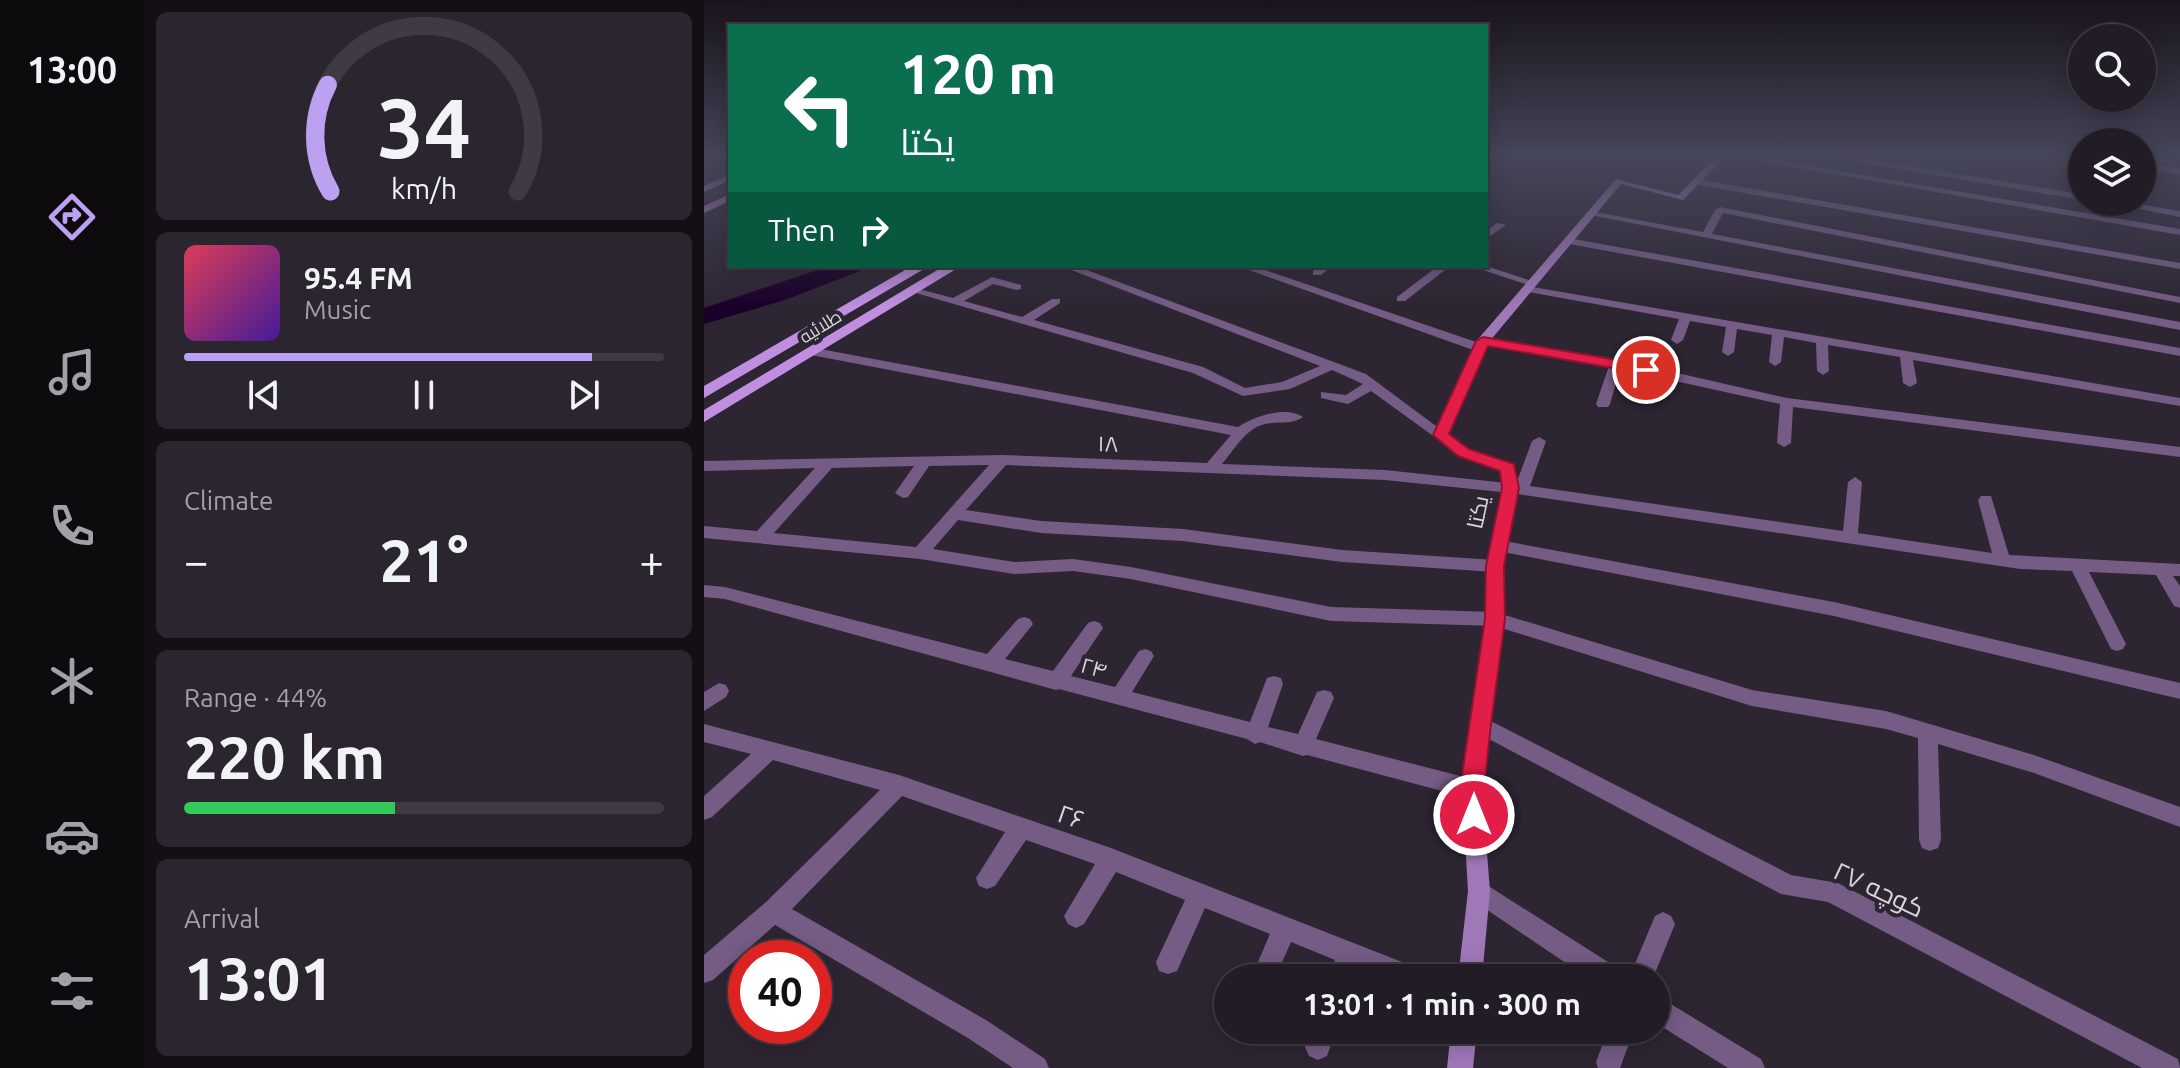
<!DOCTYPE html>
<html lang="en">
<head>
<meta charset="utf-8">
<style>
  body { margin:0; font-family:Ubuntu,Cairo,sans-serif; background:#2a252e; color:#f1f3f6; height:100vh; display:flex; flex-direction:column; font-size:30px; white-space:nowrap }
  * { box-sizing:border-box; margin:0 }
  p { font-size:26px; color:#a2a1a7 }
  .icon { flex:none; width:44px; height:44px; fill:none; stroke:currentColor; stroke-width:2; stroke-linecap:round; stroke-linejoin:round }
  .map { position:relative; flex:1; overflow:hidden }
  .details { display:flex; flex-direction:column; gap:12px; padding:12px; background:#130f15; width:560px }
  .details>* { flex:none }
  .guide { position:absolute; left:24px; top:24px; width:760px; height:244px; border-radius:0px; box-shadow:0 4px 20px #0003,0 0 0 2px #3f3a43; background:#0b6e4f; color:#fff; overflow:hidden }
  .fabs { position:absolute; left:1364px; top:24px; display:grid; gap:16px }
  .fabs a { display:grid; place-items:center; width:88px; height:88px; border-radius:50%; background:#221c26; box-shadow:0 4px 20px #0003,0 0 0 2px #3f3a43; font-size:40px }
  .speed { position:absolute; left:24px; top:940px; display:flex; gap:16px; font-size:40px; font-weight:700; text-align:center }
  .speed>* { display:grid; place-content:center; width:104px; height:104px; border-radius:50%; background:#221c26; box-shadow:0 4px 20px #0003,0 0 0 2px #3f3a43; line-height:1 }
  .speed .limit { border:12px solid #d22; background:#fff; color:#111 }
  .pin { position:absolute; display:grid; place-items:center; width:68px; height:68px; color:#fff; margin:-34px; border:4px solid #fff; border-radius:50%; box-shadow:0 2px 8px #0007 }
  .me { position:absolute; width:88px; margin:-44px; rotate:0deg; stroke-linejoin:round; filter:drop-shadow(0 0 6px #0008) }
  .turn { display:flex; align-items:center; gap:28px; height:168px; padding:0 40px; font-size:36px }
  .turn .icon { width:104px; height:104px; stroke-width:2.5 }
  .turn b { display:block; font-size:56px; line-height:68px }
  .then { display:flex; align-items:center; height:76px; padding:0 40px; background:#0003; gap:16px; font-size:30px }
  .big { font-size:60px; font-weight:700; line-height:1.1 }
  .details .widget { flex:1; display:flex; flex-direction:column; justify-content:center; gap:12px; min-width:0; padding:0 28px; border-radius:12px; background:#2a252e }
  .details .dial { align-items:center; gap:0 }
  .dial svg { height:208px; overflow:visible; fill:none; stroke:#3f3a43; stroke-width:7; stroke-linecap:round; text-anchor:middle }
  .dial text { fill:#f1f3f6; stroke:none }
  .song { display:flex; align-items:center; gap:24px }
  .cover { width:96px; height:96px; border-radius:12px; background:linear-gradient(135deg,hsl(350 70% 55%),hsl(260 70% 35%)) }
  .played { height:8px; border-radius:4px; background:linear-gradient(90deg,#bca0f2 85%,#3f3a43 85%) }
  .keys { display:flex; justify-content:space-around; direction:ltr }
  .heat { display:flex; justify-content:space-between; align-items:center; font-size:44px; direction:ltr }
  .charge { height:12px; border-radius:6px; background:linear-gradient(90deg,#34c759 44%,#3f3a43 0) }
  .trip { position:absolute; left:510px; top:964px; width:456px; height:80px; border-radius:40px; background:#221c26; box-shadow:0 4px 20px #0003,0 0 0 2px #3f3a43; font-weight:700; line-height:80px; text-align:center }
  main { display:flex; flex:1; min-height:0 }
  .menu { display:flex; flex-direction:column; width:144px; justify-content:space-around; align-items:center; background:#0e0b0f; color:#a2a1a7 }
  .menu .icon { width:56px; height:56px }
  .menu .active { color:#bca0f2 }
  .menu b { font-size:36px; color:#f1f3f6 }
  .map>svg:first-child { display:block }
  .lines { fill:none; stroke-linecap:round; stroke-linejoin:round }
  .river { fill:#1a0029; fill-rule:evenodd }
  .street { fill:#745c84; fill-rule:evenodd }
  .secondary { fill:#9f78b8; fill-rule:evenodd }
  .primary { fill:#c08ee0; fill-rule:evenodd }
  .route { fill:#e11d48; stroke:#92132f; stroke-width:2 }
  .labels { text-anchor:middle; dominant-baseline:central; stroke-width:8; stroke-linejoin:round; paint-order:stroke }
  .far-street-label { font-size:18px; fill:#dad5dd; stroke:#2d2532 }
  .street-label { font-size:22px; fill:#dad5dd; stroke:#2d2532 }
  .near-street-label { font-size:26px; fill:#dad5dd; stroke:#2d2532 }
</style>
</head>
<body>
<main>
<nav class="menu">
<b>13:00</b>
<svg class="icon active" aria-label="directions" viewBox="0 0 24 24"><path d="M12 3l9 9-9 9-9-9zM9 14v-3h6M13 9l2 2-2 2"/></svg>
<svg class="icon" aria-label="music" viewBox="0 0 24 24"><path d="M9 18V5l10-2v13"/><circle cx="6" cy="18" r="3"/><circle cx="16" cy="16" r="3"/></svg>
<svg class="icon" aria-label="phone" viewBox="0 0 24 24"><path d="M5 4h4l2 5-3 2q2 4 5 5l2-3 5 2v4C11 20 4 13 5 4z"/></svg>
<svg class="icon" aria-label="climate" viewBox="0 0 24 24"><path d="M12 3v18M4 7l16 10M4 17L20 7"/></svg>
<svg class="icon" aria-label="car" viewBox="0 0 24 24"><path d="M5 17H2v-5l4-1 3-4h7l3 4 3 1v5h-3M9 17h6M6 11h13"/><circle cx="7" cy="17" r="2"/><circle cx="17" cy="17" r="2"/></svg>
<svg class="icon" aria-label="filters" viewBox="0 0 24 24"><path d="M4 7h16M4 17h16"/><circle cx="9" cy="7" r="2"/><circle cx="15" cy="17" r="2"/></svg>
</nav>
<section class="details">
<div class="widget dial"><svg viewBox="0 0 100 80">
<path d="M14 69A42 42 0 1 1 86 69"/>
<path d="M14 69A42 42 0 0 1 13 28" stroke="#bca0f2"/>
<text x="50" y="56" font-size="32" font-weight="700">34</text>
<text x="50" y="72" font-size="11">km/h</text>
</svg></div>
<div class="widget">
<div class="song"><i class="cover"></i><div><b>95.4 FM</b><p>Music</p></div></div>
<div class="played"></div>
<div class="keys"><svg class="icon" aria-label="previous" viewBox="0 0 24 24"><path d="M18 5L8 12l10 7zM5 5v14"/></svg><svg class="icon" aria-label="pause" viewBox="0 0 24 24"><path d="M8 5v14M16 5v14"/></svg><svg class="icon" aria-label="next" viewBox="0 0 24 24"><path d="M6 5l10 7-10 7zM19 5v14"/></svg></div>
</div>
<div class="widget"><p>Climate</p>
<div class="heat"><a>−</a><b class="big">21°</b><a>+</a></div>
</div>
<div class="widget"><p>Range · 44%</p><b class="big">220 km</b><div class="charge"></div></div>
<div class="widget"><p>Arrival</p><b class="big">13:01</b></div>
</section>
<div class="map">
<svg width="1476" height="1068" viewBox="0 0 1476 1068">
  <rect width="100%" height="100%" fill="#2d2532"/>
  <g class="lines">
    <path class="river" d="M 125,266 L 159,266 L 156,271 L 81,300 L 0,324 L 0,308 Z"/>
    <path class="street" d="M 1039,158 L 1059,158 L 1476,229 L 1476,235 Z
      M 1132,158 L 1153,158 L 1378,194 L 1378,200 Z
      M 1359,158 L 1378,158 L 1378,163 Z
      M 1438,163 L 1476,168 L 1476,174 L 1438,169 Z
      M 992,179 L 1476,263 L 1476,269 L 989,184 L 987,182 Z
      M 1401,202 L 1423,202 L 1476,211 L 1476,217 Z
      M 1016,207 L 1476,297 L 1476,303 L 1019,213 L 1008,234 L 1476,322 L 1476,330 L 881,214 L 886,211 L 999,232 L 1011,210 Z
      M 793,223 L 802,225 L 782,239 L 782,231 Z
      M 864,238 L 1476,348 L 1476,356 L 860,243 L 859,241 Z
      M 357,266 L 372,266 L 662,374 L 744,435 L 742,438 L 732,438 L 667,391 L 644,404 L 617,398 L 617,392 L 642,395 L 659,384 L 628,370 L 586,389 L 539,396 L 489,373 L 205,291 L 211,288 L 249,298 L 288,277 L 317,285 L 317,289 L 313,290 L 289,284 L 260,301 L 318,317 L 348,299 L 356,299 L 356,303 L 330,320 L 499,367 L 541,388 L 578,382 L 616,366 Z
      M 534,266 L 549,266 L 775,343 L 775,338 L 779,337 L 912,359 L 1083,398 L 1476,447 L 1476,457 L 1089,407 L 1087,443 L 1080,447 L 1073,443 L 1076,404 L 916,369 L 906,404 L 904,407 L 894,407 L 892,404 L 905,366 L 856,356 L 777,344 L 782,348 L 780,351 L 772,351 Z
      M 616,266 L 628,266 L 617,275 L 609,275 L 609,271 Z
      M 734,266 L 746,266 L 701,301 L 693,301 L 693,297 Z
      M 767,266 L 782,266 L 834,283 L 824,285 Z
      M 823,286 L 1476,398 L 1476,406 L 1209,360 L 1213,383 L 1206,387 L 1199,383 L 1196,357 L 1124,345 L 1125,371 L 1119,375 L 1113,371 L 1112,343 L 1080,337 L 1077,362 L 1071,366 L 1065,362 L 1068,335 L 1033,329 L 1030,352 L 1024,356 L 1018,352 L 1022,327 L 986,321 L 979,340 L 973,344 L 967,340 L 975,319 L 819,291 L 817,289 Z
      M 111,348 L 534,427 C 549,417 582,405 599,417 C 588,425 574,421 561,424 C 542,428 530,450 518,464 L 681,470 L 812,484 L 828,441 L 835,437 L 842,441 L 826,486 L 1139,531 L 1144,482 L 1151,477 L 1158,482 L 1154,533 L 1288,553 L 1274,500 L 1277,496 L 1287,496 L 1305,555 L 1476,564 L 1476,576 L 1469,576 L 1476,586 L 1476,608 L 1470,606 L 1452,575 L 1385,572 L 1422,644 L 1419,649 L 1413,651 L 1407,649 L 1368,571 L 1316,569 L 807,493 L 681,480 L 302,465 L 262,510 L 337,521 L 479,529 L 638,550 L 791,560 L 797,562 L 799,566 L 797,570 L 791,572 L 638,562 L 479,541 L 337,533 L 254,520 L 229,549 L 310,562 L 369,559 L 427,567 L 627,607 L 791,612 L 1048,690 L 1182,711 L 1330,755 L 1476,807 L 1476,827 L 1330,773 L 1234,744 L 1237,840 L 1234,848 L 1226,851 L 1218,848 L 1215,840 L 1214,738 L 1182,729 L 1048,706 L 791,626 L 627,621 L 427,579 L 369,571 L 310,574 L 216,559 L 0,538 L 0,526 L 53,531 L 111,468 L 0,471 L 0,461 L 298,455 L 503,463 L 527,435 L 107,355 L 105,352 ZM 285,465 L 212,547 L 70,533 L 128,468 L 210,466 L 191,493 L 199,498 L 204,497 L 225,466 Z
      M 795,540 L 1130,602 L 1476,683 L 1476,699 L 1130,616 L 789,550 L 787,546 L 789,542 Z
      M 0,585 L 21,587 L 283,654 L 314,619 L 320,617 L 326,619 L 329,624 L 301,659 L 349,671 L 384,623 L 390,621 L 396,623 L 399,628 L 367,676 L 411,687 L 435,651 L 441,649 L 447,651 L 450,656 L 428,692 L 546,722 L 563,678 L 570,676 L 577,678 L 579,684 L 564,727 L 594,734 L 613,692 L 620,690 L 627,692 L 630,698 L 612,739 L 768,779 L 775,782 L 778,789 L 775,796 L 768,799 L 603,755 L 599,756 L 556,742 L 551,744 L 543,739 L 355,689 L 352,690 L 21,599 L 0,597 Z
      M 15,683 L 22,685 L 25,691 L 22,697 L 0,711 L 0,692 Z
      M 775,715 L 1087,875 L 1134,883 L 1474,1059 L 1476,1068 L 1438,1068 L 1124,902 L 1077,894 L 768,730 L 765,724 L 768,718 Z
      M 0,724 L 195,775 L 407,848 L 716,969 L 719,978 L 676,978 L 652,968 L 649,978 L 625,978 L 631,960 L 587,942 L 571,978 L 547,978 L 566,934 L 501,908 L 473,971 L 464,974 L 455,971 L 452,962 L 481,900 L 412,872 L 380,924 L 372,928 L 364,924 L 360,916 L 391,864 L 322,840 L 291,886 L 283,889 L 275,886 L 272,878 L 301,832 L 198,796 L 88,909 L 282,1020 L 341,1059 L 345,1068 L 309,1068 L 264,1038 L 71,925 L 9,980 L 0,983 L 0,955 L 61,903 L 176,790 L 69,760 L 8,817 L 0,820 L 0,796 L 47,754 L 0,742 Z
      M 775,880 L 915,969 L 918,978 L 884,978 L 767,899 L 764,891 L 767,883 Z
      M 959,912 L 967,916 L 971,924 L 949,978 L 925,978 L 951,916 Z
      M 952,995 L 1057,1059 L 1061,1068 L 1024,1068 L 952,1023 Z
      M 606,1030 L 632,1030 L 623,1056 L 614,1060 L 605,1056 L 601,1047 Z
      M 904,1030 L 930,1030 L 916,1068 L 894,1068 L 892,1062 Z"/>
    <path class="secondary" d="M 1011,158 L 1020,158 L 979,200 L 917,184 L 785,342 L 745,434 L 765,449 L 809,465 L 815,488 L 799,566 L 800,619 L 778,789 L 786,891 L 778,978 L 754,978 L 764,891 L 758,789 L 782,619 L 783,566 L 799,488 L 797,471 L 755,455 L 730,435 L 775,338 L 912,179 L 974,195 Z
      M 26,174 L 26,180 L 0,192 L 0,186 Z
      M 26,194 L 26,201 L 0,213 L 0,206 Z
      M 747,1030 L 773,1030 L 769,1068 L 743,1068 Z"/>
    <path class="primary" d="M 208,266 L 225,266 L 0,398 L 0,386 Z
      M 240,266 L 257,266 L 0,422 L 0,410 Z"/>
  </g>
  <linearGradient id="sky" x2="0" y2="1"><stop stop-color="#19141c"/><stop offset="0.51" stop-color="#46465a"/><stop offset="1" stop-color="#46465a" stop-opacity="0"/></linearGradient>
  <rect width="1476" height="308" fill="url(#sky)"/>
  <path class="route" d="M 779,337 L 942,365 L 949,370 L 942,374 L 784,346 L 745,434 L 765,449 L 810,464 L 815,488 L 800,566 L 801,619 L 787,724 L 780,789 L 782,815 L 779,823 L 770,826 L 761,823 L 756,789 L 781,619 L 782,566 L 798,488 L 796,471 L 754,456 L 729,435 L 772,341 Z"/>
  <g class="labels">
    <g class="far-street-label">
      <text transform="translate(116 326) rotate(-32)">طلائیه</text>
    </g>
    <g class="street-label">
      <text transform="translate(404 443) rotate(1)">۱۸</text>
      <text transform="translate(773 512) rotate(-78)">یکتا</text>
      <text transform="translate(390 667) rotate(15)">۲۴</text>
    </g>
    <g class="near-street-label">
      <text transform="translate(367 816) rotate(19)">۲۶</text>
      <text transform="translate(1175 889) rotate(25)">کوچه ۲۷</text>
    </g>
  </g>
</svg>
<div class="fabs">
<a><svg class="icon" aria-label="search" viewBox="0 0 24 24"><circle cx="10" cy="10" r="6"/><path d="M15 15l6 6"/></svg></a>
<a><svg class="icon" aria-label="layers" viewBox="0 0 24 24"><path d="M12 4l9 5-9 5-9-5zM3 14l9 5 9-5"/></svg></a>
</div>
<div class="speed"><div class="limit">40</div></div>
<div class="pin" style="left:942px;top:370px;background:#d93025"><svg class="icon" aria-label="arrive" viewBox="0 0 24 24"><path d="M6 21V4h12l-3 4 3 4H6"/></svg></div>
<svg class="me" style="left:770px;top:815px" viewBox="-20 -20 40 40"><circle r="17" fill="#e11d48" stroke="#fff" stroke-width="3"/><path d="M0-11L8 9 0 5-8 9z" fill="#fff"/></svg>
<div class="trip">13:01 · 1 min · 300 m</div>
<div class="guide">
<div class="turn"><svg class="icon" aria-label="left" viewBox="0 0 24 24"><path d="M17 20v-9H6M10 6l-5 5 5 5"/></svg><div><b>120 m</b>یکتا</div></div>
<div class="then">Then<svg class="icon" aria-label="right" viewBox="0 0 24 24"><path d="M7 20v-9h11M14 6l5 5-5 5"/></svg></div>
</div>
</div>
</main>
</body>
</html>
